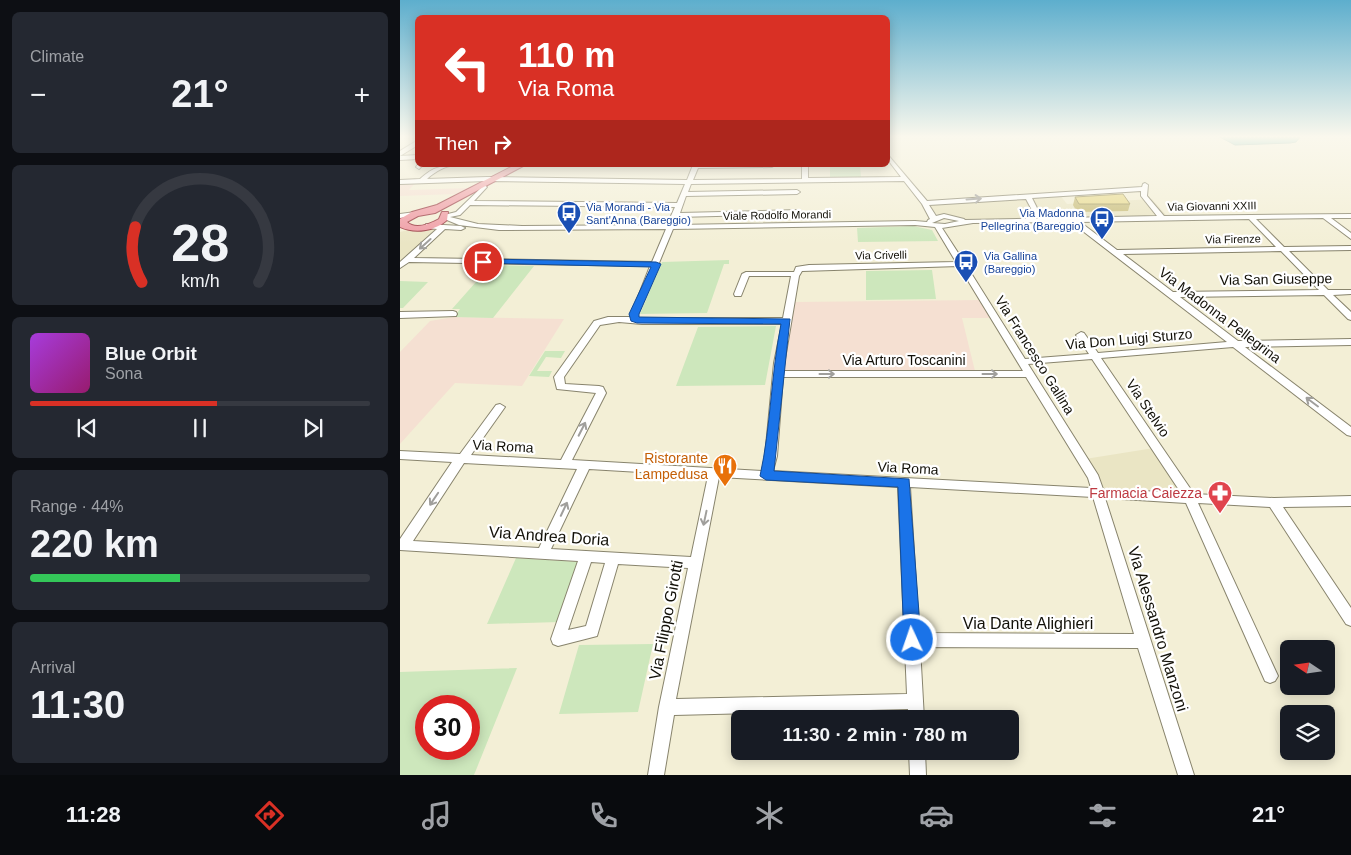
<!DOCTYPE html>
<html lang="en">
<head>
<meta charset="utf-8">
<style>
  body { margin:0; font-family:Arial,sans-serif; background:#242831; color:#f1f3f6; height:100vh; display:flex; flex-direction:column; font-size:19px; white-space:nowrap }
  * { box-sizing:border-box; margin:0 }
  p { font-size:16px; color:#9ea1a6 }
  .icon { flex:none; width:28px; height:28px; fill:none; stroke:currentColor; stroke-width:2; stroke-linecap:round; stroke-linejoin:round }
  .map { position:relative; flex:1; overflow:hidden }
  .drawer { display:flex; flex-direction:column; gap:12px; padding:12px; background:#0d0f14; width:400px }
  .drawer>* { flex:none }
  .hud { position:absolute; left:15px; top:15px; width:475px; height:152px; border-radius:8px; box-shadow:0 2px 12px #0003; background:#d93025; color:#fff; overflow:hidden }
  .needle { width:32px; rotate:283deg }
  .tools { position:absolute; left:880px; top:640px; display:grid; gap:10px }
  .tools a { display:grid; place-items:center; width:55px; height:55px; border-radius:8px; background:#171b24; box-shadow:0 2px 12px #0003; font-size:25px }
  .speed { position:absolute; left:15px; top:695px; display:flex; gap:10px; font-size:25px; font-weight:700; text-align:center }
  .speed>* { display:grid; place-content:center; width:65px; height:65px; border-radius:50%; background:#171b24; box-shadow:0 2px 12px #0003; line-height:1 }
  .speed .limit { border:8px solid #d22; background:#fff; color:#111 }
  .pin { position:absolute; display:grid; place-items:center; width:42px; height:42px; color:#fff; margin:-21px; border:2px solid #fff; border-radius:50%; box-shadow:0 1px 5px #0007 }
  .me { position:absolute; width:55px; margin:-28px; rotate:357deg; stroke-linejoin:round; filter:drop-shadow(0 0 4px #0008) }
  .turn { display:flex; align-items:center; gap:18px; height:105px; padding:0 20px; font-size:22px }
  .turn .icon { width:65px; height:65px; stroke-width:2.5 }
  .turn b { display:block; font-size:35px; line-height:42px }
  .then { display:flex; align-items:center; height:48px; padding:0 20px; background:#0003; gap:10px; font-size:19px }
  .big { font-size:38px; font-weight:800; line-height:1.1 }
  .drawer .widget { flex:1; display:flex; flex-direction:column; justify-content:center; gap:8px; min-width:0; padding:0 18px; border-radius:8px; background:#242831 }
  .drawer .dial { align-items:center; gap:0 }
  .dial svg { height:130px; overflow:visible; fill:none; stroke:#363941; stroke-width:7; stroke-linecap:round; text-anchor:middle }
  .dial text { fill:#f1f3f6; stroke:none }
  .song { display:flex; align-items:center; gap:15px }
  .cover { width:60px; height:60px; border-radius:8px; background:linear-gradient(135deg,hsl(280 70% 55%),hsl(320 70% 35%)) }
  .played { height:5px; border-radius:2px; background:linear-gradient(90deg,#d93025 55%,#363941 55%) }
  .keys { display:flex; justify-content:space-around; direction:ltr }
  .heat { display:flex; justify-content:space-between; align-items:center; font-size:28px; direction:ltr }
  .charge { height:8px; border-radius:4px; background:linear-gradient(90deg,#34c759 44%,#363941 0) }
  .trip { position:absolute; left:331px; top:710px; width:288px; height:50px; border-radius:8px; background:#171b24; box-shadow:0 2px 12px #0003; font-weight:800; line-height:50px; text-align:center }
  .dock { display:flex; height:80px; justify-content:space-around; align-items:center; background:#090b0e; color:#9ea1a6 }
  .dock .icon { width:35px; height:35px }
  .dock .current { color:#d93025 }
  .dock b { font-size:22px; color:#f1f3f6 }
  main { display:flex; flex:1; min-height:0 }
  .map>svg:first-child { display:block }
  .built { fill:#eae5c4 }
  .industrial { fill:#f5e0d2 }
  .green { fill:#cde7bc; fill-rule:evenodd }
  .water { fill:#2da4a5; stroke:#257876 }
  .lines { fill:none; stroke-linecap:round; stroke-linejoin:round }
  .minor-casing { stroke:#88846d; stroke-width:2 }
  .major-casing { stroke:#9b3d45; stroke-width:2 }
  .minor { fill:#fff; fill-rule:evenodd }
  .major { fill:#ef99a3; fill-rule:evenodd }
  .wall { fill:#c7bb77 }
  .building { fill:#e7d98a; stroke:#a29861 }
  .oneway { stroke:#a09f9c }
  .route { fill:#1a73e8; stroke:#114b97 }
  .labels { text-anchor:middle; dominant-baseline:central; stroke-width:4.5; stroke-linejoin:round; paint-order:stroke }
  .far-street-label { font-size:11px; fill:#121008; stroke:#fff }
  .far-transit-label { font-size:11px; fill:#164399; stroke:#fff; text-anchor:start }
  .street-label { font-size:14px; fill:#121008; stroke:#fff }
  .food-label { font-size:14px; fill:#c56008; stroke:#fff; text-anchor:end }
  .health-label { font-size:14px; fill:#be3a42; stroke:#fff; text-anchor:end }
  .near-street-label { font-size:16px; fill:#121008; stroke:#fff }
</style>
</head>
<body>
<main>
<section class="drawer">
<div class="widget"><p>Climate</p>
<div class="heat"><a>−</a><b class="big">21°</b><a>+</a></div>
</div>
<div class="widget dial"><svg viewBox="0 0 100 80">
<path d="M14 69A42 42 0 1 1 86 69"/>
<path d="M14 69A42 42 0 0 1 10 35" stroke="#d93025"/>
<text x="50" y="56" font-size="32" font-weight="700">28</text>
<text x="50" y="72" font-size="11">km/h</text>
</svg></div>
<div class="widget">
<div class="song"><i class="cover"></i><div><b>Blue Orbit</b><p>Sona</p></div></div>
<div class="played"></div>
<div class="keys"><svg class="icon" aria-label="previous" viewBox="0 0 24 24"><path d="M18 5L8 12l10 7zM5 5v14"/></svg><svg class="icon" aria-label="pause" viewBox="0 0 24 24"><path d="M8 5v14M16 5v14"/></svg><svg class="icon" aria-label="next" viewBox="0 0 24 24"><path d="M6 5l10 7-10 7zM19 5v14"/></svg></div>
</div>
<div class="widget"><p>Range · 44%</p><b class="big">220 km</b><div class="charge"></div></div>
<div class="widget"><p>Arrival</p><b class="big">11:30</b></div>
</section>
<div class="map">
<svg width="951" height="775" viewBox="0 0 951 775">
  <rect width="100%" height="100%" fill="#f3efd6"/>
  <path class="built" d="M 659,194 L 667,204 L 752,199 L 769,218 L 572,221 L 539,215 L 532,211 L 527,203 Z
    M 41,227 L 0,265 L 0,232 L 12,229 Z
    M 754,448 L 787,497 L 700,492 L 685,459 Z"/>
  <path class="industrial" d="M 16,182 L 9,190 L 69,188 L 55,194 L 0,196 L 0,183 Z
    M 582,300 L 593,318 L 562,318 L 575,371 L 382,371 L 395,302 Z
    M 54,317 L 164,319 L 122,386 L 55,383 L 0,444 L 0,352 L 30,321 Z"/>
  <path class="green" d="M 430,165 L 460,165 L 461,178 L 430,178 Z
    M 513,226 L 532,230 L 538,241 L 458,242 L 457,228 Z
    M 329,260 L 329,264 L 324,264 L 307,313 L 240,314 L 262,262 Z
    M 91,265 L 134,266 L 93,318 L 54,317 L 60,309 L 52,309 Z
    M 532,270 L 536,299 L 466,300 L 466,271 Z
    M 0,281 L 28,282 L 3,308 L 0,308 Z
    M 376,326 L 365,385 L 276,386 L 298,327 Z
    M 145,351 L 165,351 L 161,358 L 146,357 L 137,371 L 152,371 L 149,377 L 129,376 Z
    M 116,558 L 180,562 L 160,622 L 87,624 Z
    M 253,644 L 238,712 L 159,714 L 179,645 Z
    M 117,668 L 74,775 L 0,775 L 0,672 ZM 26,706 L 69,706 L 69,749 L 26,749 Z"/>
  <path class="water" d="M 818,136 L 901,136 L 896,142 L 890,143 L 835,145 Z"/>
  <g class="lines">
    <defs>
      <path id="minor" d="M 18,140 L 18,145 L 0,156 L 0,151 Z
        M 18,155 L 18,159 L 0,160 L 0,156 Z
        M 488,155 L 527,201 L 742,187 L 743,184 L 745,183 L 748,185 L 747,196 L 764,216 L 951,214 L 951,218 L 931,218 L 951,233 L 951,239 L 923,218 L 856,219 L 884,247 L 951,246 L 951,250 L 889,251 L 928,290 L 951,290 L 951,294 L 933,295 L 951,312 L 951,320 L 948,319 L 924,295 L 780,297 L 838,341 L 951,339 L 951,345 L 845,347 L 951,427 L 951,436 L 947,435 L 833,347 L 701,358 L 794,494 L 874,498 L 951,496 L 951,506 L 883,507 L 951,608 L 951,626 L 946,624 L 870,507 L 798,503 L 878,676 L 875,681 L 870,683 L 865,681 L 786,503 L 705,498 L 794,775 L 778,775 L 738,648 L 520,647 L 524,719 L 508,719 L 508,709 L 274,715 L 264,775 L 248,775 L 259,707 L 288,568 L 218,564 L 197,636 L 158,646 L 153,644 L 151,639 L 178,561 L 0,550 L 0,539 L 52,462 L 0,459 L 0,451 L 60,454 L 96,405 L 100,404 L 105,407 L 71,455 L 161,460 L 196,393 L 157,389 L 154,377 L 194,321 L 208,317 L 230,317 L 250,266 L 9,262 L 0,268 L 0,262 L 37,229 L 26,228 L 26,224 L 61,226 L 65,228 L 61,230 L 45,229 L 14,258 L 252,262 L 266,229 L 99,230 L 59,225 L 42,218 L 44,215 L 56,212 L 84,185 L 87,187 L 74,201 L 277,203 L 285,184 L 87,181 L 0,184 L 0,180 L 20,179 C 34,166 43,165 62,165 C 57,167 55,165 50,166 C 43,167 32,174 27,179 L 87,177 L 287,180 L 293,165 L 375,165 L 372,167 L 298,168 L 293,180 L 402,179 L 402,165 L 408,165 L 408,178 L 501,177 L 488,160 ZM 504,181 L 522,204 L 530,219 L 528,220 L 527,222 L 515,221 L 275,225 L 278,217 L 399,214 L 402,212 L 399,210 L 280,213 L 286,196 L 397,194 L 400,192 L 397,190 L 288,192 L 291,184 ZM 741,191 L 741,196 L 757,216 L 565,220 L 564,219 L 544,214 L 536,216 L 529,205 L 626,199 L 634,214 L 637,216 L 640,214 L 632,198 ZM 70,205 L 275,207 L 267,225 L 122,226 L 78,224 L 50,217 L 60,215 ZM 544,218 L 559,221 L 545,224 L 532,223 ZM 849,219 L 876,247 L 717,250 L 680,222 ZM 671,222 L 827,342 L 698,353 L 684,333 L 681,332 L 676,335 L 689,354 L 625,359 L 566,265 L 567,264 L 564,262 L 542,228 L 573,223 ZM 515,225 L 535,227 L 556,262 L 409,265 L 396,267 L 394,272 L 346,272 L 342,274 L 334,294 L 335,296 L 341,296 L 349,276 L 391,276 L 383,318 L 238,318 L 238,314 L 273,229 ZM 881,251 L 919,290 L 773,292 L 723,254 ZM 559,266 L 623,371 L 383,371 L 399,276 L 402,271 ZM 219,322 L 242,324 L 382,324 L 374,363 L 365,456 L 362,471 L 172,460 L 206,393 L 203,387 L 199,386 L 165,384 L 164,377 L 200,325 ZM 692,359 L 781,493 L 703,489 L 698,475 L 628,364 ZM 383,377 L 626,377 L 688,478 L 691,488 L 373,471 L 377,456 ZM 64,463 L 177,469 L 139,548 L 13,541 ZM 189,469 L 308,476 L 291,557 L 151,549 ZM 319,477 L 498,487 L 507,694 L 276,699 ZM 510,487 L 693,497 L 734,634 L 519,633 ZM 191,562 L 205,563 L 186,626 L 168,630 Z
        M 18,164 L 18,165 L 23,165 L 19,169 L 16,167 Z
        M 15,212 L 18,214 L 17,215 L 0,218 L 0,214 Z
        M 53,311 L 56,312 L 57,314 L 56,316 L 0,318 L 0,312 Z
        M 509,751 L 525,751 L 526,775 L 510,775 Z"/>
      <path id="major" d="M 115,165 L 125,165 L 35,213 L 18,216 L 7,222 C 15,230 30,224 39,219 L 42,212 L 48,212 L 47,220 C 35,231 15,234 0,227 L 0,219 L 12,212 L 37,205 Z"/>
    </defs>
    <use href="#minor" class="minor-casing"/>
    <use href="#major" class="major-casing"/>
    <use href="#minor" class="minor"/>
    <use href="#major" class="major"/>
  </g>
  <path class="wall" d="M 675,197 L 730,204 L 728,211 L 677,212 L 673,205 Z"/>
  <path class="building" d="M 723,194 L 730,204 L 679,204 L 675,197 Z"/>
  <defs><path id="oneway-shaft" d="M-6 0H5M1.5-3L5.5 0L1.5 3" fill="none" stroke-width="1.6" stroke-linecap="round" stroke-linejoin="round" transform="scale(1.25)"/></defs>
  <g class="oneway">
    <use href="#oneway-shaft" transform="translate(574 199) rotate(-4)"/>
    <use href="#oneway-shaft" transform="translate(25 244) rotate(138)"/>
    <use href="#oneway-shaft" transform="translate(427 374)"/>
    <use href="#oneway-shaft" transform="translate(590 374)"/>
    <use href="#oneway-shaft" transform="translate(912 402) rotate(-143)"/>
    <use href="#oneway-shaft" transform="translate(182 429) rotate(-63)"/>
    <use href="#oneway-shaft" transform="translate(34 499) rotate(124)"/>
    <use href="#oneway-shaft" transform="translate(164 509) rotate(-65)"/>
    <use href="#oneway-shaft" transform="translate(305 518) rotate(102)"/>
  </g>
  <linearGradient id="sky" x2="0" y2="1"><stop stop-color="#5daecd"/><stop offset="0.56" stop-color="#faf8ed"/><stop offset="1" stop-color="#faf8ed" stop-opacity="0"/></linearGradient>
  <rect width="951" height="244" fill="url(#sky)"/>
  <path class="route" d="M 83,259 L 256,262 L 261,264 L 239,314 L 239,317 L 390,319 L 374,471 L 509,479 L 521,640 L 518,645 L 512,648 L 506,645 L 504,640 L 498,487 L 366,480 L 360,476 C 371,426 371,374 381,324 L 237,323 L 231,321 L 229,314 L 251,267 L 80,263 L 80,260 Z"/>
  <defs>
    <symbol id="bus-pin" viewBox="-11 -11 22 30"><path d="M0 17L-7.5 6A9.5 9.5 0 1 1 7.5 6Z" fill="#1a4fb4" stroke="#fff"/><path d="M-5-6H5V4H4V6H2V4H-2V6H-4V4H-5ZM-3.5-4V0h7V-4ZM-3.5 1.2v1.5H-2V1.2ZM2 1.2v1.5H3.5V1.2Z" fill="#fff"/></symbol>
    <symbol id="restaurant-pin" viewBox="-11 -11 22 30"><path d="M0 17L-7.5 6A9.5 9.5 0 1 1 7.5 6Z" fill="#e8710a" stroke="#fff"/><path d="M-5-6h1v4h1v-4h1v4h1v-4h1v5L-1.5 .5V6h-2V.5L-5-1ZM5-6V6H3V1.5H1.5Q1.5-4 5-6Z" fill="#fff"/></symbol>
    <symbol id="pharmacy-pin" viewBox="-11 -11 22 30"><path d="M0 17L-7.5 6A9.5 9.5 0 1 1 7.5 6Z" fill="#e0444e" stroke="#fff"/><path d="M-2-6h4v4h4v4h-4v4h-4v-4h-4v-4h4Z" fill="#fff"/></symbol>
  </defs>
  <g fill-rule="evenodd">
    <use href="#bus-pin" x="155" y="199" width="28" height="38"/>
    <use href="#bus-pin" x="688" y="205" width="28" height="38"/>
    <use href="#bus-pin" x="552" y="248" width="28" height="38"/>
    <use href="#restaurant-pin" x="311" y="452" width="28" height="38"/>
    <use href="#pharmacy-pin" x="806" y="479" width="28" height="38"/>
  </g>
  <g class="labels">
    <g class="far-street-label">
      <text transform="translate(812 206) rotate(-1)">Via Giovanni XXIII</text>
      <text transform="translate(377 215) rotate(-1)">Viale Rodolfo Morandi</text>
      <text transform="translate(833 239) rotate(-1)">Via Firenze</text>
      <text transform="translate(481 255) rotate(-1)">Via Crivelli</text>
    </g>
    <g class="far-transit-label">
      <text x="186" y="207">Via Morandi - Via<tspan x="186" dy="13">Sant'Anna (Bareggio)</tspan></text>
      <text x="684" y="213" text-anchor="end">Via Madonna<tspan x="684" dy="13">Pellegrina (Bareggio)</tspan></text>
      <text x="584" y="256">Via Gallina<tspan x="584" dy="13">(Bareggio)</tspan></text>
    </g>
    <g class="street-label">
      <text transform="translate(876 279) rotate(-1)">Via San Giuseppe</text>
      <text transform="translate(820 315) rotate(37)">Via Madonna Pellegrina</text>
      <text transform="translate(729 339) rotate(-5)">Via Don Luigi Sturzo</text>
      <text transform="translate(635 355) rotate(58)">Via Francesco Gallina</text>
      <text x="504" y="360">Via Arturo Toscanini</text>
      <text transform="translate(748 408) rotate(56)">Via Stelvio</text>
      <text transform="translate(103 446) rotate(3)">Via Roma</text>
      <text transform="translate(508 468) rotate(3)">Via Roma</text>
    </g>
    <g class="food-label">
      <text x="308" y="458">Ristorante<tspan x="308" dy="16">Lampedusa</tspan></text>
    </g>
    <g class="health-label">
      <text x="802" y="493">Farmacia Caiezza</text>
    </g>
    <g class="near-street-label">
      <text transform="translate(149 536) rotate(4)">Via Andrea Doria</text>
      <text transform="translate(266 620) rotate(-79)">Via Filippo Girotti</text>
      <text x="628" y="623">Via Dante Alighieri</text>
      <text transform="translate(758 629) rotate(73)">Via Alessandro Manzoni</text>
    </g>
  </g>
</svg>
<div class="tools">
<a><svg class="needle" viewBox="-14 -14 28 28"><path d="M0-13l5 13h-10z" fill="#e53935"/><path d="M0 13l5-13h-10z" fill="#9ea1a6"/></svg></a>
<a><svg class="icon" aria-label="layers" viewBox="0 0 24 24"><path d="M12 4l9 5-9 5-9-5zM3 14l9 5 9-5"/></svg></a>
</div>
<div class="speed"><div class="limit">30</div></div>
<div class="pin" style="left:83px;top:262px;background:#d93025"><svg class="icon" aria-label="arrive" viewBox="0 0 24 24"><path d="M6 21V4h12l-3 4 3 4H6"/></svg></div>
<svg class="me" style="left:512px;top:640px" viewBox="-20 -20 40 40"><circle r="17" fill="#1a73e8" stroke="#fff" stroke-width="3"/><path d="M0-11L8 9 0 5-8 9z" fill="#fff"/></svg>
<div class="trip">11:30 · 2 min · 780 m</div>
<div class="hud">
<div class="turn"><svg class="icon" aria-label="left" viewBox="0 0 24 24"><path d="M17 20v-9H6M10 6l-5 5 5 5"/></svg><div><b>110 m</b>Via Roma</div></div>
<div class="then">Then<svg class="icon" aria-label="right" viewBox="0 0 24 24"><path d="M7 20v-9h11M14 6l5 5-5 5"/></svg></div>
</div>
</div>
</main>
<nav class="dock">
<b>11:28</b>
<svg class="icon current" aria-label="directions" viewBox="0 0 24 24"><path d="M12 3l9 9-9 9-9-9zM9 14v-3h6M13 9l2 2-2 2"/></svg>
<svg class="icon" aria-label="music" viewBox="0 0 24 24"><path d="M9 18V5l10-2v13"/><circle cx="6" cy="18" r="3"/><circle cx="16" cy="16" r="3"/></svg>
<svg class="icon" aria-label="phone" viewBox="0 0 24 24"><path d="M5 4h4l2 5-3 2q2 4 5 5l2-3 5 2v4C11 20 4 13 5 4z"/></svg>
<svg class="icon" aria-label="climate" viewBox="0 0 24 24"><path d="M12 3v18M4 7l16 10M4 17L20 7"/></svg>
<svg class="icon" aria-label="car" viewBox="0 0 24 24"><path d="M5 17H2v-5l4-1 3-4h7l3 4 3 1v5h-3M9 17h6M6 11h13"/><circle cx="7" cy="17" r="2"/><circle cx="17" cy="17" r="2"/></svg>
<svg class="icon" aria-label="filters" viewBox="0 0 24 24"><path d="M4 7h16M4 17h16"/><circle cx="9" cy="7" r="2"/><circle cx="15" cy="17" r="2"/></svg>
<b>21°</b>
</nav>
</body>
</html>
